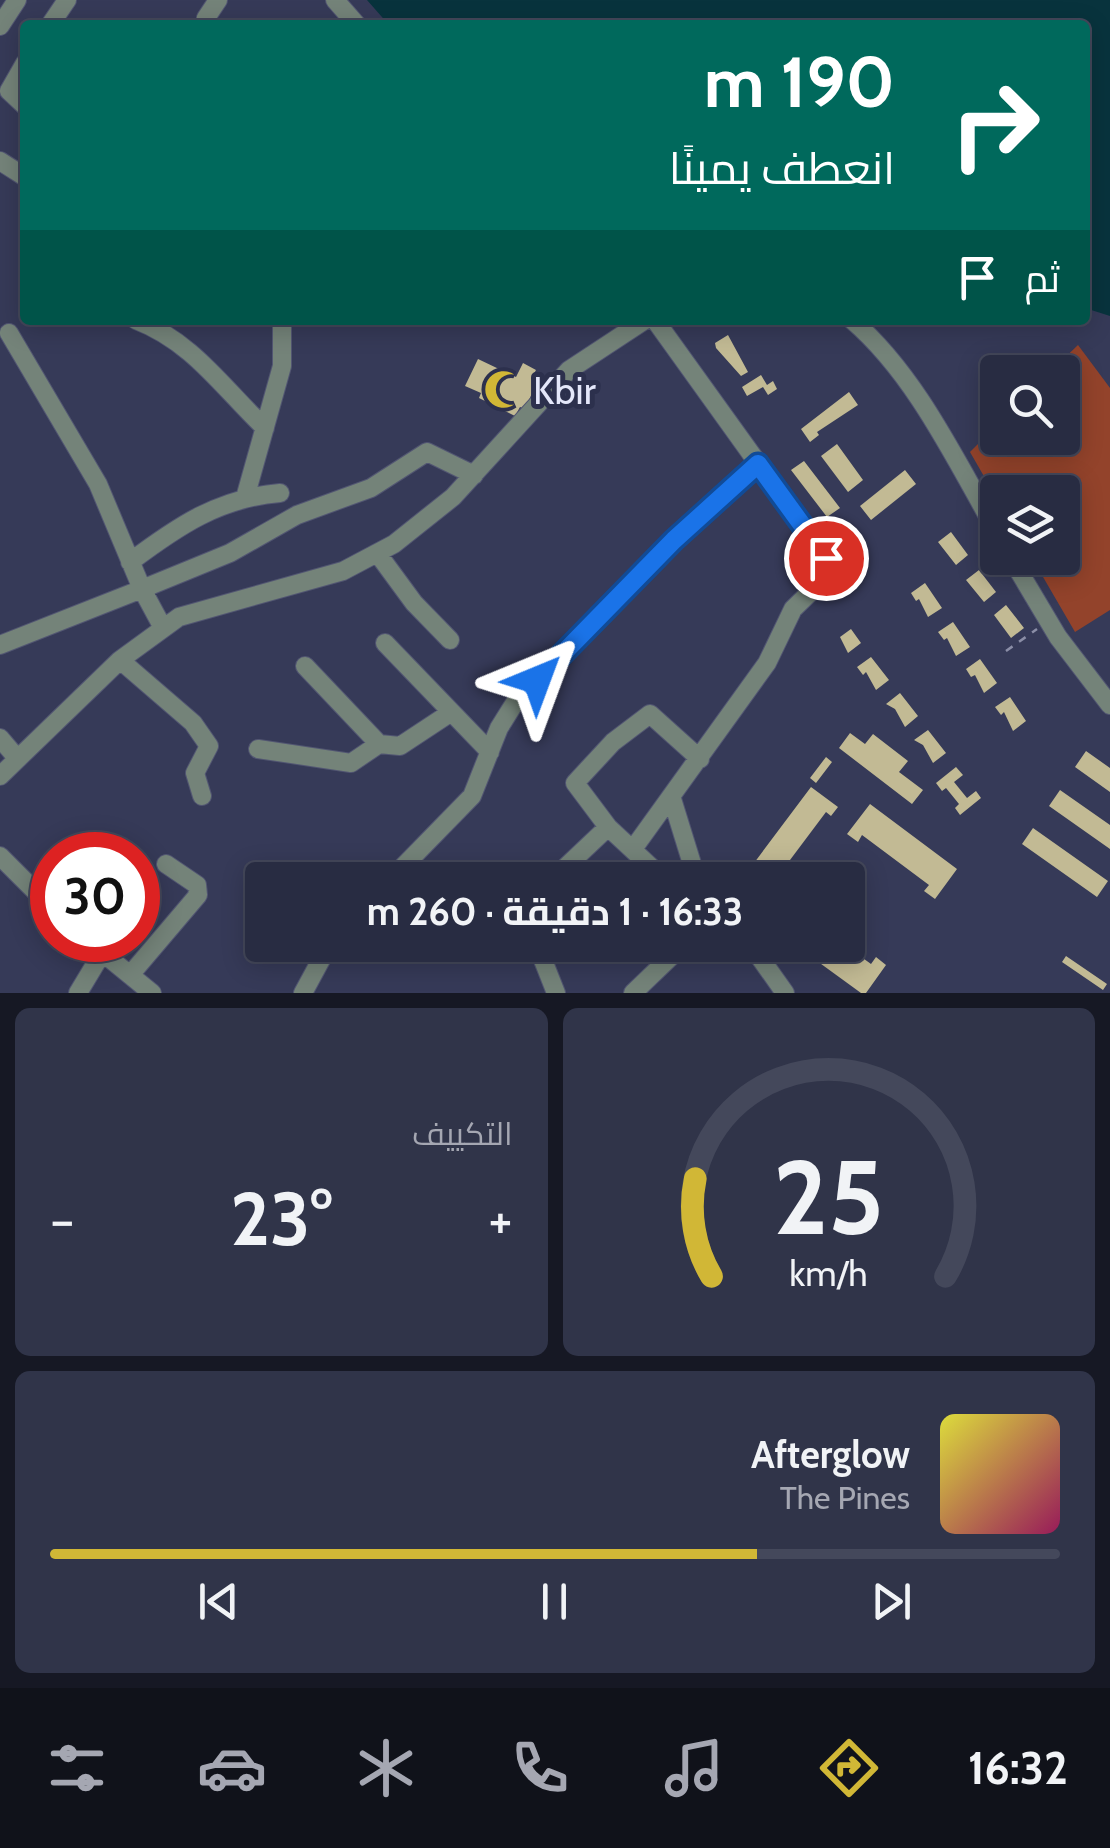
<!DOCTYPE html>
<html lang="ar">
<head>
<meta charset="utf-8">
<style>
  body { margin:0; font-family:Cabin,Cairo,sans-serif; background:#303449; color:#f1f3f6; direction:rtl; height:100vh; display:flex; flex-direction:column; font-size:38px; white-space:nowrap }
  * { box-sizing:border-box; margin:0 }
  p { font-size:32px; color:#a5a7b2 }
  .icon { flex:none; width:55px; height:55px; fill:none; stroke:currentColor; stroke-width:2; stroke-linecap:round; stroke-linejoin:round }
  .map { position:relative; height:993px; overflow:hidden; direction:ltr }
  .drawer { display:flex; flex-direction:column; gap:15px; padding:15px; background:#161824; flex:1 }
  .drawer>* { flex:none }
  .guide { position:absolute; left:20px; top:20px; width:1070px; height:305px; border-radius:10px; box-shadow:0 5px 25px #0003,0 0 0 2px #44485b; direction:rtl; background:#00695c; color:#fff; overflow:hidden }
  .controls { position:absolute; left:980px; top:355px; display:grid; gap:20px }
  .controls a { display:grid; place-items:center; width:100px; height:100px; border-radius:10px; background:#282c42; box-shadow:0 5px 25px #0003,0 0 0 2px #44485b; font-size:50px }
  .speed { position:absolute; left:30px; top:832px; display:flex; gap:20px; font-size:50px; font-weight:700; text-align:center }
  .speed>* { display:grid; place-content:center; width:130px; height:130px; border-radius:50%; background:#282c42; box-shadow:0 5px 25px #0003,0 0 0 2px #44485b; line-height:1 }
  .speed .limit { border:15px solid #d22; background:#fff; color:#111 }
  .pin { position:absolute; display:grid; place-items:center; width:85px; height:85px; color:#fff; margin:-42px; border:5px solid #fff; border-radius:50%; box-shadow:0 2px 10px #0007 }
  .me { position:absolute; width:110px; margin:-55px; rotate:44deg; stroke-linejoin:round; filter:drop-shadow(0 0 8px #0008) }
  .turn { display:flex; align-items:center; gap:35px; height:210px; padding:0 30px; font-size:45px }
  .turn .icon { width:130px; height:130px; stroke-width:2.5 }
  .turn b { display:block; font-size:70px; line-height:85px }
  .then { display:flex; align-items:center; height:95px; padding:0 30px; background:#0003; gap:20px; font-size:38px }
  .big { font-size:75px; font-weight:700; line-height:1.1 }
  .drawer .tile { flex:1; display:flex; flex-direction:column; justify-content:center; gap:15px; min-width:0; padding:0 35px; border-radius:15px; background:#303449 }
  .drawer .dial { align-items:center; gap:0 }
  .dial svg { height:260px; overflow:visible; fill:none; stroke:#44485b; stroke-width:7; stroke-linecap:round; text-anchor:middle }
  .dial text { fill:#f1f3f6; stroke:none }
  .song { display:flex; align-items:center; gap:30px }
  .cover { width:120px; height:120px; border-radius:15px; background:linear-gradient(135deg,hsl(60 70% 55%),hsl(330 70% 35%)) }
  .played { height:10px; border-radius:5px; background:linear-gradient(90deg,#d1b736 70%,#44485b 70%) }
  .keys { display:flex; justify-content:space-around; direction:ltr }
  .heat { display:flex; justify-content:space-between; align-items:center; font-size:55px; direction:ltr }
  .drawer .tiles { flex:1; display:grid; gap:15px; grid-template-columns:1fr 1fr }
  .tile:last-child { grid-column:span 2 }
  .trip { position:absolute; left:245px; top:862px; width:620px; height:100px; border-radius:10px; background:#282c42; box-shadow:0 5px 25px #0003,0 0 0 2px #44485b; font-weight:700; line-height:100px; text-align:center; direction:rtl }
  .dock { display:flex; height:160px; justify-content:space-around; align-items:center; background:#10121a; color:#a5a7b2 }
  .dock .icon { width:70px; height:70px }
  .dock .on { color:#d1b736 }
  .dock b { font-size:45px; color:#f1f3f6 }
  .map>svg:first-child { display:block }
  .green { fill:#93432b }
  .water { fill:#08333d }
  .building { fill:#c2ba94 }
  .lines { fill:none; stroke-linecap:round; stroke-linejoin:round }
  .minor-casing { stroke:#525672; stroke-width:20 }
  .path { stroke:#8b8ea7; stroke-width:2.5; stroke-dasharray:8 8; stroke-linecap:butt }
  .minor { stroke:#748379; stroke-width:18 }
  .route-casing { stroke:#114b97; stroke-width:25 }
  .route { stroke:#1a73e8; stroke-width:18 }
  .labels { text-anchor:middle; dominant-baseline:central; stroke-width:10; stroke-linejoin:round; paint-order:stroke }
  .poi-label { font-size:38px; fill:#e4e7fa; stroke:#2c304d; text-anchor:start }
</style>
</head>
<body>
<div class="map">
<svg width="1110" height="993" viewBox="0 0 1110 993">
  <rect width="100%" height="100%" fill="#363a58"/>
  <path class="green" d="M 1078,345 L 1110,388 L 1110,610 L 1075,632 L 1032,558 L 1062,558 L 1062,492 L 998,492 L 997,499 L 970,452 L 997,425 L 998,438 L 1062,438 L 1062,372 L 1050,372 Z"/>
  <path class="water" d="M 367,0 L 1110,0 L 1110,316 L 1085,308 L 1085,25 L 389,25 Z"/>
  <path class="building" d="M 728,335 L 748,372 L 741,376 L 716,348 L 715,343 Z
    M 478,359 L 516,377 L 523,363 L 536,370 L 531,379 L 537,382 L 525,409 L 520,407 L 515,416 L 479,398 L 481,393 L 465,386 Z
    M 761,375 L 767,385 L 773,381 L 777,389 L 768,395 L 763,387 L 747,396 L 742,387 Z
    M 849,392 L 858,405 L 817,432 L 819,435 L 810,442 L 801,429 Z
    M 837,444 L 863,480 L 848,492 L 821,456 Z
    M 804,461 L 840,508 L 827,517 L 791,470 Z
    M 905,470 L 916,484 L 871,520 L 860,506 Z
    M 951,532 L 968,555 L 956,565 L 938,542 Z
    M 979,570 L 996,592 L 984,602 L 966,580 Z
    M 925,583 L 942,608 L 928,617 L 919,599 L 916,601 L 911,593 Z
    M 1006,605 L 1024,628 L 1011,638 L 994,615 Z
    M 953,622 L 970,647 L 956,656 L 947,638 L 944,640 L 938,632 Z
    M 851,629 L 861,643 L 848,653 L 840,637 Z
    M 871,657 L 889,680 L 876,690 L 866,672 L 863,675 L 857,667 Z
    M 980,659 L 997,683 L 984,693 L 975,675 L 971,677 L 966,669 Z
    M 900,693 L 918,716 L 905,727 L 895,709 L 886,704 Z
    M 1010,697 L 1026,721 L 1013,731 L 1004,712 L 1001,715 L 995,707 Z
    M 928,730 L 946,753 L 933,763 L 923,745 L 914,740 Z
    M 850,733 L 865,744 L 873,734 L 908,761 L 899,772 L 923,790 L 912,804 L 839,748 Z
    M 1086,751 L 1110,768 L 1110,792 L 1075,767 Z
    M 826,757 L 832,762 L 816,783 L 810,778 Z
    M 956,767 L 963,775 L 954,782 L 967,798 L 976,791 L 981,798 L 960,815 L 955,808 L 959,804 L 946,788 L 942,791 L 936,783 Z
    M 811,787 L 838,807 L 831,816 L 826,812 L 775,880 L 752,880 L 745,875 Z
    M 1060,790 L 1110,825 L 1110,849 L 1049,806 Z
    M 870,804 L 957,869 L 935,899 L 924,891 L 929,885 L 862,835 L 858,842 L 847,834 Z
    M 1033,828 L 1108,881 L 1097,897 L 1022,844 Z
    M 795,945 L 845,945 L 871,964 L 876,957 L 886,965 L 866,993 L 861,993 Z
    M 1066,956 L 1107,984 L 1103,990 L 1062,962 Z"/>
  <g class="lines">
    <defs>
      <path id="minor" d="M 335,0 L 357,25
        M 50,25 L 67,0
        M 212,25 L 206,18 L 218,0
        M 0,26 L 17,0
        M 25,63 L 9,91 L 25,106
        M 0,161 L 25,177
        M 136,320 C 193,342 222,387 265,428
        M 852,320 C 916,375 956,461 998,534
        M 9,333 L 98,484 L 142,589 L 230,553 L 297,515 L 371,488 L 427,452 L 474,475
        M 245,498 L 282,366 L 282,320
        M 378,554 L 414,603 L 450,640
        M 1011,558 L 1058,637 L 1110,705
        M 130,562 C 178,526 219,498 280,493
        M 385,643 L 490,752
        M 0,645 L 142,589 L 163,628
        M 120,660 L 193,723 L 209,746 L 195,773 L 202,796
        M 305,666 L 379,744
        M 0,738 L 17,758
        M 258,749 L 351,763 L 379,744 L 400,746 L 450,713
        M 0,776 L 120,660 L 179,617 L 343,571 L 394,544 L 453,497 L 569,370 L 645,320
        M 672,799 L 697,880
        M 633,849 L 767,663 L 793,609 L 831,572 L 826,558 L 655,320
        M 0,856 L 52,908
        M 390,880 L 472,796 L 499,728 L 514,704 L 674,540 L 758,464
        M 552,880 L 608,827
        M 665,880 L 608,827 L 575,783 L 613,742 L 650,714 L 700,759
        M 87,940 L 152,993
        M 537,945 L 556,993
        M 751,945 L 785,993
        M 130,975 L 198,895 L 197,885 L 166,864
        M 78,993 L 102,953
        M 303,993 L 329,945
        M 633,993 L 683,945"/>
    </defs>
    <use href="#minor" class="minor-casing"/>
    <path class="path" d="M 1006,651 L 1037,629"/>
    <use href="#minor" class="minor"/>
  </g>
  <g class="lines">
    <defs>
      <path id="route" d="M 537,680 L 674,540 L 758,464 L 826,558"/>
    </defs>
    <use href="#route" class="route-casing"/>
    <use href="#route" class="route"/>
  </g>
  <defs>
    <symbol id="mosque-bare" viewBox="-9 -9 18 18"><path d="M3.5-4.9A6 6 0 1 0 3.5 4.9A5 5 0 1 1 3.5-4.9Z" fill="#d1b736" stroke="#2c304d" stroke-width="2.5" paint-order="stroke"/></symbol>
  </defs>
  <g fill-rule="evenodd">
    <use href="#mosque-bare" x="476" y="362" width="55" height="55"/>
  </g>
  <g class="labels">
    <g class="poi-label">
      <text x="533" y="390">Kbir</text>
    </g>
  </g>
</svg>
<div class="controls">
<a><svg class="icon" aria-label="search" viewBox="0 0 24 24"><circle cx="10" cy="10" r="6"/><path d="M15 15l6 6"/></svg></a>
<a><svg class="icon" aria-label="layers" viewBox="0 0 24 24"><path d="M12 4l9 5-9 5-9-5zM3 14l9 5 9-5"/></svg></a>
</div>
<div class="speed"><div class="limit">30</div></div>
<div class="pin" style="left:826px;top:558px;background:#d93025"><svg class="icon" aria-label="arrive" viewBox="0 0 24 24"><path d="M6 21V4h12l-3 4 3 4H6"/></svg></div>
<svg class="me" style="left:537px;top:680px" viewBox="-20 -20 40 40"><path d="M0-17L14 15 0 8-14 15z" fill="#1a73e8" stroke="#fff" stroke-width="4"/></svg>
<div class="trip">16:33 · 1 دقيقة · 260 m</div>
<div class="guide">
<div class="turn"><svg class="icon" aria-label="right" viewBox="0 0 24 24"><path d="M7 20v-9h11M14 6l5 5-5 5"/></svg><div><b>190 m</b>انعطف يمينًا</div></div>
<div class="then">ثم<svg class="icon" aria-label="arrive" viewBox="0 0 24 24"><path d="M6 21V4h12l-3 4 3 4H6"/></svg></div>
</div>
</div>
<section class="drawer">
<div class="tiles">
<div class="tile dial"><svg viewBox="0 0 100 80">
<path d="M14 69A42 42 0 1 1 86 69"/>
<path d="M14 69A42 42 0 0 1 9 39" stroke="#d1b736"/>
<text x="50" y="56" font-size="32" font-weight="700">25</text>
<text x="50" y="72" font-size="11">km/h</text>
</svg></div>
<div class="tile"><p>التكييف</p>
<div class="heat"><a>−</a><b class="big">23°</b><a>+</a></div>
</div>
<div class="tile">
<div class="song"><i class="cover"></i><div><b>Afterglow</b><p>The Pines</p></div></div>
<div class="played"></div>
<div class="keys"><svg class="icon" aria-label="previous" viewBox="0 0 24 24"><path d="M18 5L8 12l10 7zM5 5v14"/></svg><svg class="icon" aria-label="pause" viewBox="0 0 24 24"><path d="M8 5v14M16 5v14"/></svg><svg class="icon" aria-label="next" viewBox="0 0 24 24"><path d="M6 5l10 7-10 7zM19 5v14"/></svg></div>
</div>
</div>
</section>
<nav class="dock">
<b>16:32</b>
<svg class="icon on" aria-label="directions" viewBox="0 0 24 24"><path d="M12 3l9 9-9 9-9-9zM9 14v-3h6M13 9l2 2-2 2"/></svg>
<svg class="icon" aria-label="music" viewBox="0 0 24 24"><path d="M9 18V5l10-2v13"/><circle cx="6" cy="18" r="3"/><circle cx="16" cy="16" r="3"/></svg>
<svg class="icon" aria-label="phone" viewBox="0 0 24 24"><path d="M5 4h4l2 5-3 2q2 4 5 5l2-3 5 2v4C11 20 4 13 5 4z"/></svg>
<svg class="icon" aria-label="climate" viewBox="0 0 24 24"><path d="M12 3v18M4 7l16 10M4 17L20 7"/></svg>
<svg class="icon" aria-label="car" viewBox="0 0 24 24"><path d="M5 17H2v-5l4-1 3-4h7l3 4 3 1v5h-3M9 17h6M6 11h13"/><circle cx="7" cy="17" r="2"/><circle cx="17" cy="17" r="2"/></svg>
<svg class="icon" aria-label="filters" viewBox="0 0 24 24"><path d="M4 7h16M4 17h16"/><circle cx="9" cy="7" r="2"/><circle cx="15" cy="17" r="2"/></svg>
</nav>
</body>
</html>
